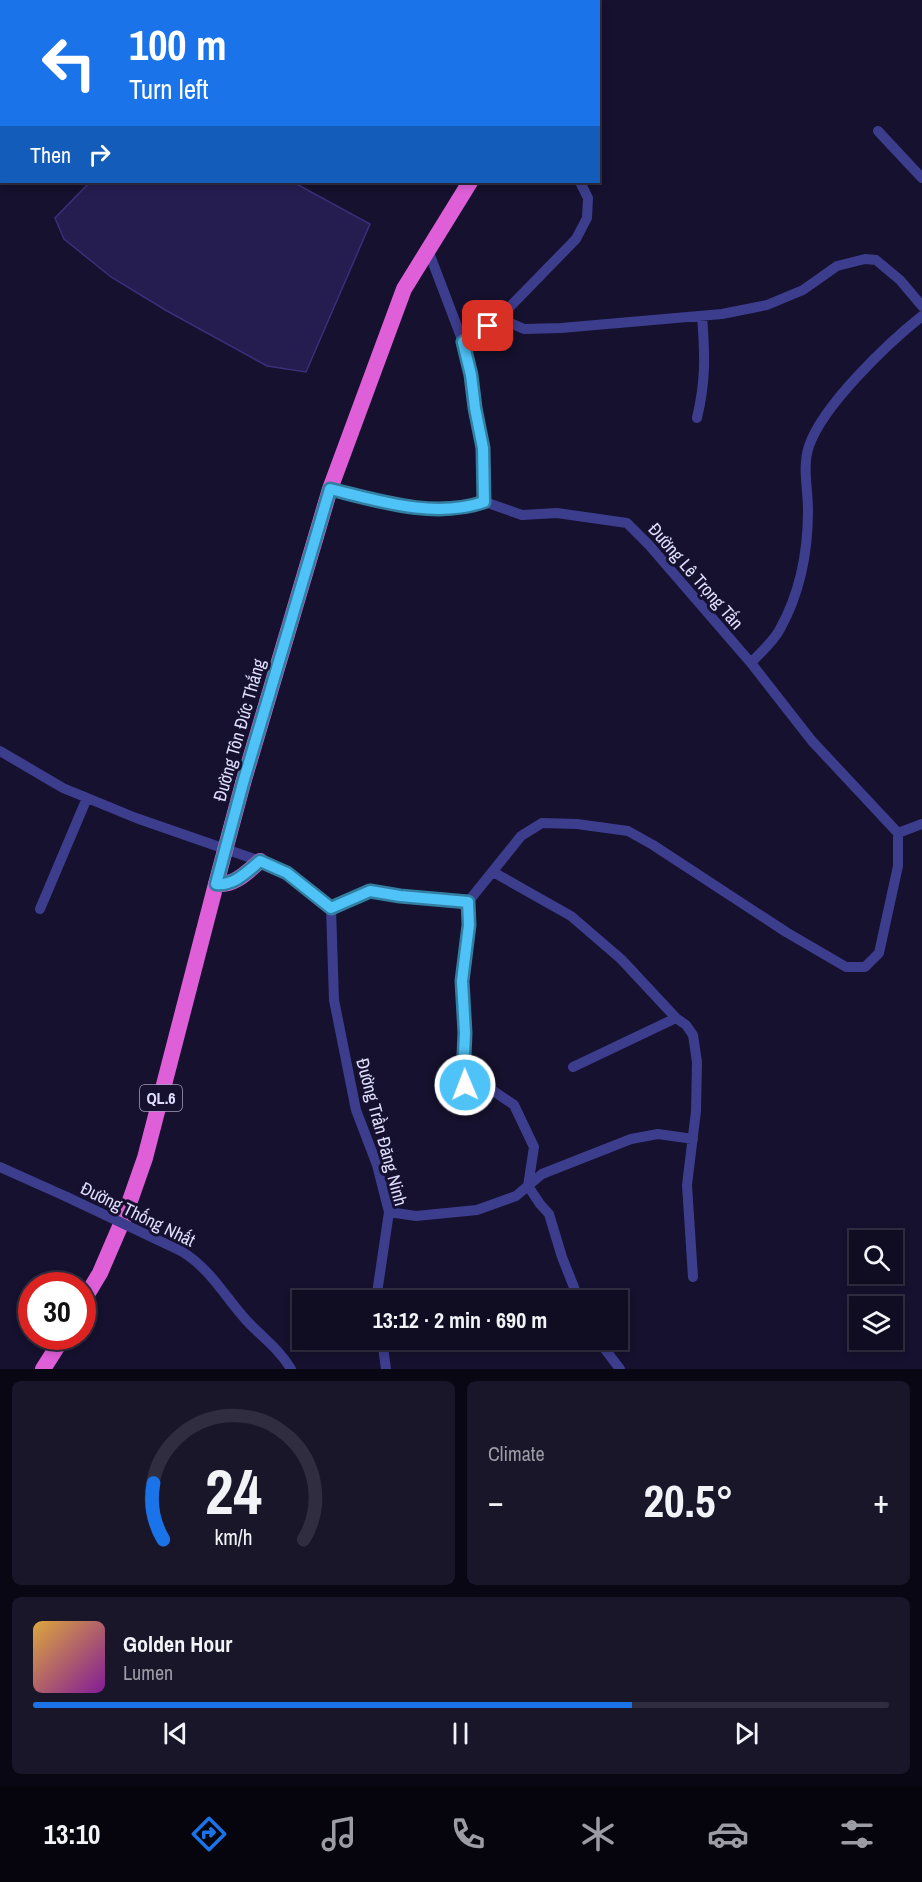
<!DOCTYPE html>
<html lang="en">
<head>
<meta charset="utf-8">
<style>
  body { margin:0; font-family:"Archivo Narrow",sans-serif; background:#19162a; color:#f1f3f6; height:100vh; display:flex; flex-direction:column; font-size:22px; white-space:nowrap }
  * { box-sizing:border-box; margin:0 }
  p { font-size:20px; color:#9c9ca5 }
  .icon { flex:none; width:33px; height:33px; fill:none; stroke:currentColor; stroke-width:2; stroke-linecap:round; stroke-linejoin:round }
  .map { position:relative; height:1369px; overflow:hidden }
  .drawer { display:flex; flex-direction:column; gap:12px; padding:12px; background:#090713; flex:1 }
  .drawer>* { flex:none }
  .guide { position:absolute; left:0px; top:0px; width:600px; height:183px; box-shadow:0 3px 9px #0003,0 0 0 2px #302d40; background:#1a73e8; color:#fff; overflow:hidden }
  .buttons { position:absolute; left:849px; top:1230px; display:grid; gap:12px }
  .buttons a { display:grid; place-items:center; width:54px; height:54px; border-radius:0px; background:#100d22; box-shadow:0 3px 9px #0003,0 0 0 2px #302d40; font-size:30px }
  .speed { position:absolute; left:18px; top:1272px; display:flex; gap:12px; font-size:30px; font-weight:700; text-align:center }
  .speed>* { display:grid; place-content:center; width:78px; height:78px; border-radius:50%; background:#100d22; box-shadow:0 3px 9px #0003,0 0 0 2px #302d40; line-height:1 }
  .speed .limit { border:9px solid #d22; background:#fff; color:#111 }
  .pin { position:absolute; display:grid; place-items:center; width:51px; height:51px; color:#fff; margin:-26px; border-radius:12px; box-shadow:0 3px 9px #0006 }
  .me { position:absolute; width:66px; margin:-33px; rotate:359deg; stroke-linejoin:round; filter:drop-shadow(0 0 4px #0008) }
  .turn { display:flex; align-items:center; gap:21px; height:126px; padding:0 30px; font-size:27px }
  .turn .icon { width:78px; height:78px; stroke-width:2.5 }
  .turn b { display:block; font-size:42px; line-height:51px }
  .then { display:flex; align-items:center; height:57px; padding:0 30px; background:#0003; gap:12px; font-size:22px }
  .big { font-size:45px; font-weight:700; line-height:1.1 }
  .drawer .widget { flex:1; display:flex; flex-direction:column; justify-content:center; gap:9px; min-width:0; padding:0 21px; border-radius:9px; background:#19162a }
  .drawer .dial { align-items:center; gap:0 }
  .dial svg { height:156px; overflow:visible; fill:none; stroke:#302d40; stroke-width:7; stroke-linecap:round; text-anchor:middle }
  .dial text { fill:#f1f3f6; stroke:none }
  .song { display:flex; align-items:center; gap:18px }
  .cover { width:72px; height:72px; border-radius:9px; background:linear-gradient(135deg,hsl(40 70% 55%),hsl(290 70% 35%)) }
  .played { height:6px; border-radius:3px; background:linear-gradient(90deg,#1a73e8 70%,#302d40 70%) }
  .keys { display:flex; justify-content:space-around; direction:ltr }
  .heat { display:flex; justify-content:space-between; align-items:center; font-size:33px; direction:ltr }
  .drawer .tiles { flex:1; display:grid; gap:12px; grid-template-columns:1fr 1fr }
  .widget:last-child { grid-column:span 2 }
  .trip { position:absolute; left:292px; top:1290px; width:336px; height:60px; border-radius:0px; background:#100d22; box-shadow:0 3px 9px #0003,0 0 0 2px #302d40; font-weight:700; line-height:60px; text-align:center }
  .dock { display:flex; height:96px; justify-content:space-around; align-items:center; background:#06050e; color:#9c9ca5 }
  .dock .icon { width:42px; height:42px }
  .dock .on { color:#1a73e8 }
  .dock b { font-size:27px; color:#f1f3f6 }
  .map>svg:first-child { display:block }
  .building { fill:#251d4f; stroke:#3a2f7b; stroke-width:1.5 }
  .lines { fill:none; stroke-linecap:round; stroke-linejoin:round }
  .minor { stroke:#3c3d8d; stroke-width:10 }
  .trunk { stroke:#de5fd8; stroke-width:16 }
  .minor-bridge { stroke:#3c3d8d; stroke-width:10 }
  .trunk-bridge { stroke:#de5fd8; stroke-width:16 }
  .route-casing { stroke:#337fa1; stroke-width:15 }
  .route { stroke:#4fc3f7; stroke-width:10 }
  .labels { text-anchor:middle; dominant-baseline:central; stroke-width:6; stroke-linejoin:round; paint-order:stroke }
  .shield { fill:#15112e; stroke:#a3a0c0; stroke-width:1.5 }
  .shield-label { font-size:16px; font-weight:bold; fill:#e0deff }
  .street-label { font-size:18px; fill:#e0deff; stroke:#15112e }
</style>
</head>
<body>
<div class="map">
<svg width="922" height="1369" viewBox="0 0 922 1369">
  <rect width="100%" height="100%" fill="#15112e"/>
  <path class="building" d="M 90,182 L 293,182 L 370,224 L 306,372 L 267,366 L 167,311 L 111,277 L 64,239 L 55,218 Z"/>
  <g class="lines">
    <path class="minor" d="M 390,2 L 392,0
      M 878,131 L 922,178
      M 428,250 L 463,342 L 471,375 L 483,449 L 485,502
      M 499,318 L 524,329 L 561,328 L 722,314 L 767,305 L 803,290 L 837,266 L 865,259 L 876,260 L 900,280 L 922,306
      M 463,342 L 499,318 L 576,239 L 587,218 L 588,198 L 580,182
      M 697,418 C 706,380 705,354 702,316
      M 330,489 L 404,507 L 465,509 L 485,502 L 522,515 L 557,513 L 627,523 L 649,545 L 751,663 L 812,741 L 898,833 L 922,824
      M 751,663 C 760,653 774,641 780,629 C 800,593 808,550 808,510 C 808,488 802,467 809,446 C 823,405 888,343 922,316
      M 0,751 L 63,788 L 136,818 L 260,861 L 287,873 L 331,908 L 334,1000 L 356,1110 L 377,1165 L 389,1212 L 376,1300
      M 493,872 L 571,916 L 621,959 L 676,1018 L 686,1025 L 693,1035 L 697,1062 L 696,1111 L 687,1185 L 693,1277
      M 468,902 L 469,925 L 462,981 L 465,1033 L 463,1077 L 465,1085 L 476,1090 L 492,1090 L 514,1105 L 534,1147 L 528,1186 L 540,1204 L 549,1214 L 562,1257 L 579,1300
      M 331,908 L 370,891 L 400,896 L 468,902 L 521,836 L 542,823 L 577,824 L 628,831 L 653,845 L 786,932 L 846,967 L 865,967 L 879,953 L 898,866 L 898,833
      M 40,909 L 87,798
      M 573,1067 L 676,1018
      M 0,1167 L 67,1197
      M 389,1212 L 416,1216 L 477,1210 L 516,1196 L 542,1174 L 631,1139 L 658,1134 L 693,1139
      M 181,1251 C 210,1268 225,1297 247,1321 C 263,1338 279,1349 291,1369
      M 382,1340 L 386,1369
      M 598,1340 L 620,1369"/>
    <path class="trunk" d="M 588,2 L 589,0
      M 243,783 L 330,489 L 404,289 L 470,182
      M 82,1303 L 100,1273 L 125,1215 L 145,1158 L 216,884 C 235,886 247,872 260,861
      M 43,1369 L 64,1336"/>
    <path class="minor-bridge" d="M 67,1197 L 181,1251"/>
    <path class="trunk-bridge" d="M 216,884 L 243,783"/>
  </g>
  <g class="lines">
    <defs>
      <path id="route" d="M 465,1085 L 463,1077 L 465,1033 L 462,981 L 469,925 L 468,902 L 400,896 L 370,891 L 331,908 L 287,873 L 260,861 C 247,872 234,886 216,884 L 243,783 L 330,489 C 379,501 434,519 484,502 L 483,448 L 475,408 L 471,375 L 463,342 L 488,326"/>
    </defs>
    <use href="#route" class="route-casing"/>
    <use href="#route" class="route"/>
  </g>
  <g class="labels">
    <rect class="shield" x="140" y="1085" width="42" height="26" rx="4.5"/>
    <g class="shield-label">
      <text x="161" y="1098">QL.6</text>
    </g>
    <g class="street-label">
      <text transform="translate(696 576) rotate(49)">Đường Lê Trọng Tấn</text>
      <text transform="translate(239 730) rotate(-74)">Đường Tôn Đức Thắng</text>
      <text transform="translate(382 1132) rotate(75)">Đường Trần Đăng Ninh</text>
      <text transform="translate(138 1214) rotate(26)">Đường Thống Nhất</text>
    </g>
  </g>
</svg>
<div class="buttons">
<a><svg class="icon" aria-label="search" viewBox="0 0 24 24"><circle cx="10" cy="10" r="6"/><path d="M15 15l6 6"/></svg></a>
<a><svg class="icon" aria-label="layers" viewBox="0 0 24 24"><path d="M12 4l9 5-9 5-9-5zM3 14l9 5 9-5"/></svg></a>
</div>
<div class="speed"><div class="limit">30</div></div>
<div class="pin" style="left:488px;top:326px;background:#d93025"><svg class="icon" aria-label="arrive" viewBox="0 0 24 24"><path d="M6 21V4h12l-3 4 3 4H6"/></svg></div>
<svg class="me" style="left:465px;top:1085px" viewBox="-20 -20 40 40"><circle r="17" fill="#4fc3f7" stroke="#fff" stroke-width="3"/><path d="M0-11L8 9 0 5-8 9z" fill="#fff"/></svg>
<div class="trip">13:12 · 2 min · 690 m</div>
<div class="guide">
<div class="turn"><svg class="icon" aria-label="left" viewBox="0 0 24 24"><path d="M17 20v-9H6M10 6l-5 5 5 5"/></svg><div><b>100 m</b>Turn left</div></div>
<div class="then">Then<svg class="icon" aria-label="right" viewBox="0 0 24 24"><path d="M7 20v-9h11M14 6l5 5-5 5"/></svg></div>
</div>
</div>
<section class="drawer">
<div class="tiles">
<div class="widget dial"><svg viewBox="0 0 100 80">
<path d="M14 69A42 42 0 1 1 86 69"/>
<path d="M14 69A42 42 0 0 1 9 40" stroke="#1a73e8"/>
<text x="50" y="56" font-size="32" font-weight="700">24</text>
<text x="50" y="72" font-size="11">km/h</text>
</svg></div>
<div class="widget"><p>Climate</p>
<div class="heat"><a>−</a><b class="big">20.5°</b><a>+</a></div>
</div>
<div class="widget">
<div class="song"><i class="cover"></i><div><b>Golden Hour</b><p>Lumen</p></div></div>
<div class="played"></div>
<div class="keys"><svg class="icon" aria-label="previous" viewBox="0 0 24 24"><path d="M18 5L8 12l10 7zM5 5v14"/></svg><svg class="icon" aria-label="pause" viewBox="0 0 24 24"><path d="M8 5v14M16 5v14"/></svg><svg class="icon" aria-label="next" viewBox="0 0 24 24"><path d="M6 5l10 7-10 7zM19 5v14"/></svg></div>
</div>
</div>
</section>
<nav class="dock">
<b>13:10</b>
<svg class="icon on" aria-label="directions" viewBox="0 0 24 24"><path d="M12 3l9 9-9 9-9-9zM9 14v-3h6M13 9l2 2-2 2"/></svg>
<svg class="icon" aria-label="music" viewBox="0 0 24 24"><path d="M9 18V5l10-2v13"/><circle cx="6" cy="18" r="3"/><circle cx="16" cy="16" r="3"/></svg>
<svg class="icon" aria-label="phone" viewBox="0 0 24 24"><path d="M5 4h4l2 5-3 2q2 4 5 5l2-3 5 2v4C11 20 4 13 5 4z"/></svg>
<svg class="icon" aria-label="climate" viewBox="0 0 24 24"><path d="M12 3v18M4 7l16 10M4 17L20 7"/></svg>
<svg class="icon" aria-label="car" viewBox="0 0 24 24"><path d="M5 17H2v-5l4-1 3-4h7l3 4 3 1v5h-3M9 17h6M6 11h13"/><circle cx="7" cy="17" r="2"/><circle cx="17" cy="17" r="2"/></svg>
<svg class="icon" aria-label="filters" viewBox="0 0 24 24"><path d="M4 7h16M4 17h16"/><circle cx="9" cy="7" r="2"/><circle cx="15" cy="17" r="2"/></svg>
</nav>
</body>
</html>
